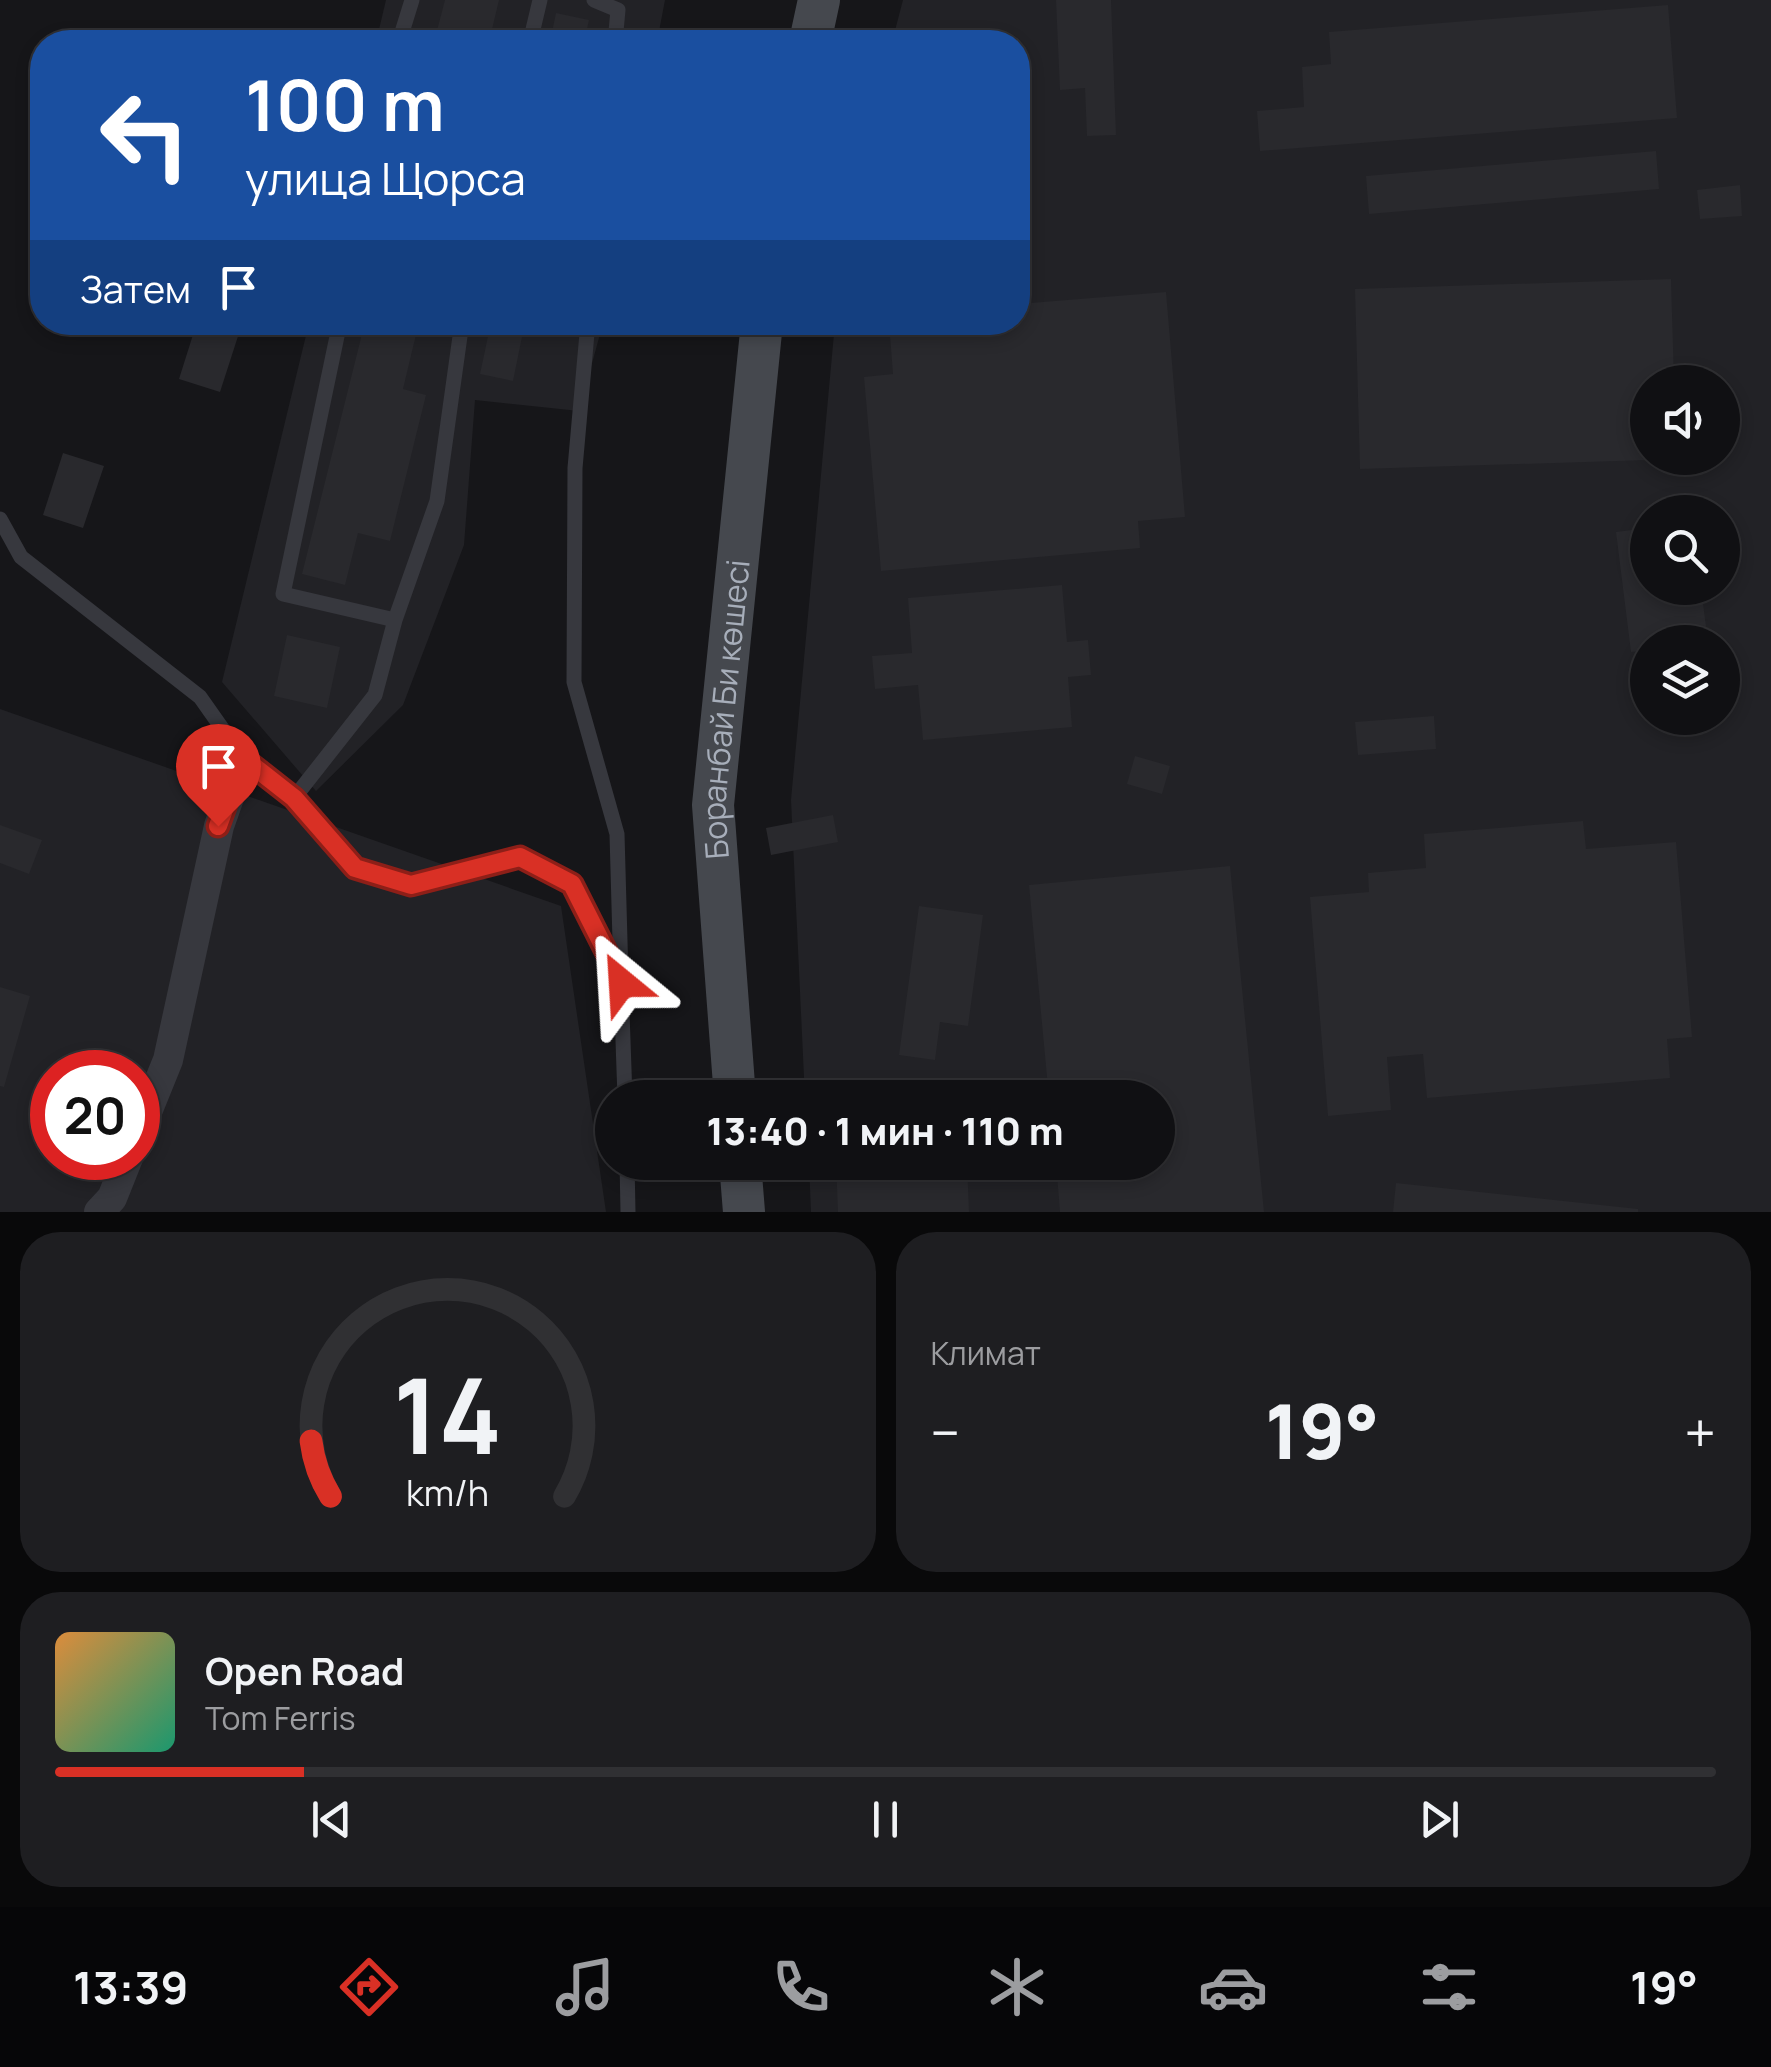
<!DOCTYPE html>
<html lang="ru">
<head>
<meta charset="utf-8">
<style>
  body { margin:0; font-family:Manrope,sans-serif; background:#1e1e21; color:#f1f3f6; height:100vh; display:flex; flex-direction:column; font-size:38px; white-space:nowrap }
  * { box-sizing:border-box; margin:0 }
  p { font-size:32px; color:#9c9da0 }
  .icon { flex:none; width:55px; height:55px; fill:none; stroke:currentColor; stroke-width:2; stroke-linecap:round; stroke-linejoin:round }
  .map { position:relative; height:1212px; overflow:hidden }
  .sheet { display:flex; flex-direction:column; gap:20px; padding:20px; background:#09090a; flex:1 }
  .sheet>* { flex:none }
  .banner { position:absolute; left:30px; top:30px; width:1000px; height:305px; border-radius:40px; box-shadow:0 5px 15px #0003,0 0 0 2px #303033; background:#1a4fa0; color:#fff; overflow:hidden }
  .buttons { position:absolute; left:1630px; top:365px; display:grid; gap:20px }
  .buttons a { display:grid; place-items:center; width:110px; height:110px; border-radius:50%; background:#101013; box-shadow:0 5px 15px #0003,0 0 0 2px #303033; font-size:50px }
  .speed { position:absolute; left:30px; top:1050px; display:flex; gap:20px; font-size:50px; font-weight:700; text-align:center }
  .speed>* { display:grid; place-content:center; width:130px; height:130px; border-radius:50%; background:#101013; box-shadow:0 5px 15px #0003,0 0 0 2px #303033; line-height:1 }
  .speed .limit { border:15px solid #d22; background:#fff; color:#111 }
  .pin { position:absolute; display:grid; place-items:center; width:85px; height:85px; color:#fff; margin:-102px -42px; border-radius:50% 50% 50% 0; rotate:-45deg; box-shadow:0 0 10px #0007 }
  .pin .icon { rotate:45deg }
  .me { position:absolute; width:110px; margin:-55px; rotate:333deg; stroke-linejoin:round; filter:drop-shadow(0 0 8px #0008) }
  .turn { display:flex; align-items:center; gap:35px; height:210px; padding:0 50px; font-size:45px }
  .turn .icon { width:130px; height:130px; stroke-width:2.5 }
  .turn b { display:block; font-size:70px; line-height:85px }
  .then { display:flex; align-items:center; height:95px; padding:0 50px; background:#0003; gap:20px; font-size:38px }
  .big { font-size:75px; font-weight:800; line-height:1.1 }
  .sheet .widget { flex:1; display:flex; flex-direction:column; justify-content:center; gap:15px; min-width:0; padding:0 35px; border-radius:40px; background:#1e1e21 }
  .sheet .dial { align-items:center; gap:0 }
  .dial svg { height:260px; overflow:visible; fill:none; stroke:#303033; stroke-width:7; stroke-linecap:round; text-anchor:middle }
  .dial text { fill:#f1f3f6; stroke:none }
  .song { display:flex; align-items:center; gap:30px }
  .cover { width:120px; height:120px; border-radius:15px; background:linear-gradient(135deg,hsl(30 70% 55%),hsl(160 70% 35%)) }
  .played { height:10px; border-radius:5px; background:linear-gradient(90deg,#d93025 15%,#303033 15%) }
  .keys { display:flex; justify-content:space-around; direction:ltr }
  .heat { display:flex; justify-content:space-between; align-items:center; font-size:55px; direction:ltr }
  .sheet .tiles { flex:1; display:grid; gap:20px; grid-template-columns:1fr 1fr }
  .widget:last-child { grid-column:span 2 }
  .trip { position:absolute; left:595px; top:1080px; width:580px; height:100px; border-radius:50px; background:#101013; box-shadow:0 5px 15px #0003,0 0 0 2px #303033; font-weight:800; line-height:100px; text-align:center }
  .dock { display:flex; height:160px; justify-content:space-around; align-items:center; background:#060608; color:#9c9da0 }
  .dock .icon { width:70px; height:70px }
  .dock .selected { color:#d93025 }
  .dock b { font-size:45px; color:#f1f3f6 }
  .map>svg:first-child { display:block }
  .built { fill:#222226; fill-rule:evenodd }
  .building { fill:#29292d }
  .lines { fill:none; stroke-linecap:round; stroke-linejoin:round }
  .service { stroke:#37383e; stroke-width:15 }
  .minor { stroke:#37383e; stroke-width:30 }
  .secondary { stroke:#45484e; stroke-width:42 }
  .route-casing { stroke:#8d1f18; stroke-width:25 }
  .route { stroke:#d93025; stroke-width:18 }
  .labels { text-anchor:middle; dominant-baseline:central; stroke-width:10; stroke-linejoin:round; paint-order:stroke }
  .street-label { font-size:32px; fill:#a7aeba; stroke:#111114 }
</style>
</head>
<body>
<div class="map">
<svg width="1771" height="1212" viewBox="0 0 1771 1212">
  <rect width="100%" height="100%" fill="#161619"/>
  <path class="built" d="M 386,0 L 665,0 L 657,42 L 376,42 Z
    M 903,0 L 1771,0 L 1771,1212 L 811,1212 L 809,1163 L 1158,1162 L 1158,1098 L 805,1098 L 791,800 L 835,323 L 1018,322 L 1018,42 L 892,42 ZM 1648,382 L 1722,382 L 1722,458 L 1648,458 ZM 1648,512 L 1722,512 L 1722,588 L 1648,588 ZM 1648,642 L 1722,642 L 1722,718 L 1648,718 Z
    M 309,323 L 603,323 L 579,411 L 475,400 L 464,545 L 403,705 L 316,791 L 222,682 Z
    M 0,709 L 561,906 L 606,1212 L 0,1212 ZM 52,1072 L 138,1072 L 138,1158 L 52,1158 Z"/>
  <path class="building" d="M 445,0 L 499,0 L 489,42 L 434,42 Z
    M 1056,0 L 1111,0 L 1116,135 L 1087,136 L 1085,88 L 1060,90 Z
    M 1668,5 L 1677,118 L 1260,151 L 1257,111 L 1304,107 L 1302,67 L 1331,64 L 1329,32 Z
    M 556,13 L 589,20 L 584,42 L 550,42 Z
    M 1656,151 L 1659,189 L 1369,214 L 1366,176 Z
    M 1740,185 L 1742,216 L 1700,219 L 1697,190 Z
    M 1671,279 L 1674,382 L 1648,382 L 1648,460 L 1360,469 L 1355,289 Z
    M 1166,292 L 1185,517 L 1138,521 L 1140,548 L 881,571 L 864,377 L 893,374 L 889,322 L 1018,322 L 1018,304 Z
    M 197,322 L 240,330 L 220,392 L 179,379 Z
    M 365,322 L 419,322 L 403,389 L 426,395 L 390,541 L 358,533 L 345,585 L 302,574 Z
    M 491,322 L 525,322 L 513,381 L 480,374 Z
    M 63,453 L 104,466 L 83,528 L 43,515 Z
    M 1648,528 L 1648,588 L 1701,588 L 1708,642 L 1648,642 L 1648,650 L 1631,652 L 1616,532 Z
    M 1062,585 L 1067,642 L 1088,640 L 1091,675 L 1068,677 L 1072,727 L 923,740 L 918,685 L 875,689 L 872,656 L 912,653 L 908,598 Z
    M 287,635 L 340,647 L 327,708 L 274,696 Z
    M 1434,716 L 1436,749 L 1358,755 L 1355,722 Z
    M 1135,756 L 1170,766 L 1162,794 L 1127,784 Z
    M 833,815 L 838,842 L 771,855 L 766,828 Z
    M 1583,821 L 1586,849 L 1676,842 L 1692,1037 L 1667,1039 L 1670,1078 L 1427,1098 L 1423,1054 L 1387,1057 L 1391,1110 L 1328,1116 L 1310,897 L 1369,892 L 1368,873 L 1426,868 L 1424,834 Z
    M 0,825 L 42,840 L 29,874 L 0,863 Z
    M 1230,866 L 1264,1212 L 1060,1212 L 1056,1162 L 1158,1162 L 1158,1098 L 1049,1098 L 1029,885 Z
    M 919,906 L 983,915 L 968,1026 L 940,1022 L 935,1060 L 899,1055 Z
    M 0,987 L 30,996 L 4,1087 L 0,1086 Z
    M 927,1082 L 927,1098 L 870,1098 L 870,1084 Z
    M 836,1162 L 967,1162 L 969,1212 L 838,1212 Z
    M 1396,1183 L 1638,1209 L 1638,1212 L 1393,1212 Z"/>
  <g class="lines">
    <path class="service" d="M 594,0 L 618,10 L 615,42
      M 399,42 L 412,0
      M 530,42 L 540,0
      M 340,322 L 283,594 L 395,620
      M 588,322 L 575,468 L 574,682 L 617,834 L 621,977
      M 0,519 L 21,557 L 200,697 L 243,758 L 294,798 L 355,867 L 411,885 L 520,857 L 572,884 L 621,983 L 625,1098
      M 294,798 L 375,695 L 395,620 L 437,501 L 462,322
      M 627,1162 L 628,1212"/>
    <path class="minor" d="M 138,1134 L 168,1060 L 219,826 L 243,758
      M 99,1212 L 112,1198 L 128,1158"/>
    <g class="secondary">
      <path d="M 810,42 L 819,0"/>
      <path id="s1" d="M 735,1098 L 713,805 L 762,322"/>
      <path d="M 740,1162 L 744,1212"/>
    </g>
  </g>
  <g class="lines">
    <defs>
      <path id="route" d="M 218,826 L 243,758 L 294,798 L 355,868 L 411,885 L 520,857 L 572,884 L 622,983"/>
    </defs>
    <use href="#route" class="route-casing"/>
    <use href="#route" class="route"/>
  </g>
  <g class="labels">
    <g class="street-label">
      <text stroke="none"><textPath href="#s1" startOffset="390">Боранбай Би көшесі</textPath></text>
    </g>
  </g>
</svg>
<div class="buttons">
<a><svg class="icon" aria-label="sound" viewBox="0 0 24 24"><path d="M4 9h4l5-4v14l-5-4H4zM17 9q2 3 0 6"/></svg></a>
<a><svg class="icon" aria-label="search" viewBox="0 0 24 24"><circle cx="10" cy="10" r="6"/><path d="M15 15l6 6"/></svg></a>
<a><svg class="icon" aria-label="layers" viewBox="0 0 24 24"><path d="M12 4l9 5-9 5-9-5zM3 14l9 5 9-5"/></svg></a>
</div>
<div class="speed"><div class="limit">20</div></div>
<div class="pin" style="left:218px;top:826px;background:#d93025"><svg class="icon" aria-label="arrive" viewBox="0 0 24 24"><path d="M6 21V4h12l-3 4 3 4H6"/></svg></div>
<svg class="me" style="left:622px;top:983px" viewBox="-20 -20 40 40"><path d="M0-17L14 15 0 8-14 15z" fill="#d93025" stroke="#fff" stroke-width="4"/></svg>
<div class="trip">13:40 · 1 мин · 110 m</div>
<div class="banner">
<div class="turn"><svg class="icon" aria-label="left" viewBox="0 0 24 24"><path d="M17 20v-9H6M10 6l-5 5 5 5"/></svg><div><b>100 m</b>улица Щорса</div></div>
<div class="then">Затем<svg class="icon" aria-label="arrive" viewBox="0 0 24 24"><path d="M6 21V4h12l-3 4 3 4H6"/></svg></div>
</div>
</div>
<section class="sheet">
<div class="tiles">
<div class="widget dial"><svg viewBox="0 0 100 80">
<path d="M14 69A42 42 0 1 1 86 69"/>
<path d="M14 69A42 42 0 0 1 8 52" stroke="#d93025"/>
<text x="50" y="56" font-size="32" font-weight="700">14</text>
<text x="50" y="72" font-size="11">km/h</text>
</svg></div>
<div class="widget"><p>Климат</p>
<div class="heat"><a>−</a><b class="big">19°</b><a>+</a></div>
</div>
<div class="widget">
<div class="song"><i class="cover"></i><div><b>Open Road</b><p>Tom Ferris</p></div></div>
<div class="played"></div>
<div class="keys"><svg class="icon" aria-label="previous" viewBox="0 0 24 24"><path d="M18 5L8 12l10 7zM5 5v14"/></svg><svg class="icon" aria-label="pause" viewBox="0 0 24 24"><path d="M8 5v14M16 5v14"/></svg><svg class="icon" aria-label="next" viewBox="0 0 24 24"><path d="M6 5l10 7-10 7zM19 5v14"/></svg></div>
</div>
</div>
</section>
<nav class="dock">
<b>13:39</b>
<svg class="icon selected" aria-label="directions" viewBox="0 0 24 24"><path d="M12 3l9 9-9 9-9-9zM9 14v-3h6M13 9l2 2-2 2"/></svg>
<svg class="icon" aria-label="music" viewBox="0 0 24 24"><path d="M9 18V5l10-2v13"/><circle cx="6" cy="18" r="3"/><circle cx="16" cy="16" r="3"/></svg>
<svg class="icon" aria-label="phone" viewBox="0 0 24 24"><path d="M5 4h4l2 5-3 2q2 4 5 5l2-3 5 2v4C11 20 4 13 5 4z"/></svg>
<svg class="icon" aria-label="climate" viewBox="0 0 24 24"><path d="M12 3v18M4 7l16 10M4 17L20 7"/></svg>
<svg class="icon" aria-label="car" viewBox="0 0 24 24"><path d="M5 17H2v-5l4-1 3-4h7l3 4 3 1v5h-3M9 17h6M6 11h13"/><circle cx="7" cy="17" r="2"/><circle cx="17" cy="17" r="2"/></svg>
<svg class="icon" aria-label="filters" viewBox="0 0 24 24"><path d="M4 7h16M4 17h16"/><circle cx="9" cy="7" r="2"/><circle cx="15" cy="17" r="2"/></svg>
<b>19°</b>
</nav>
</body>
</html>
